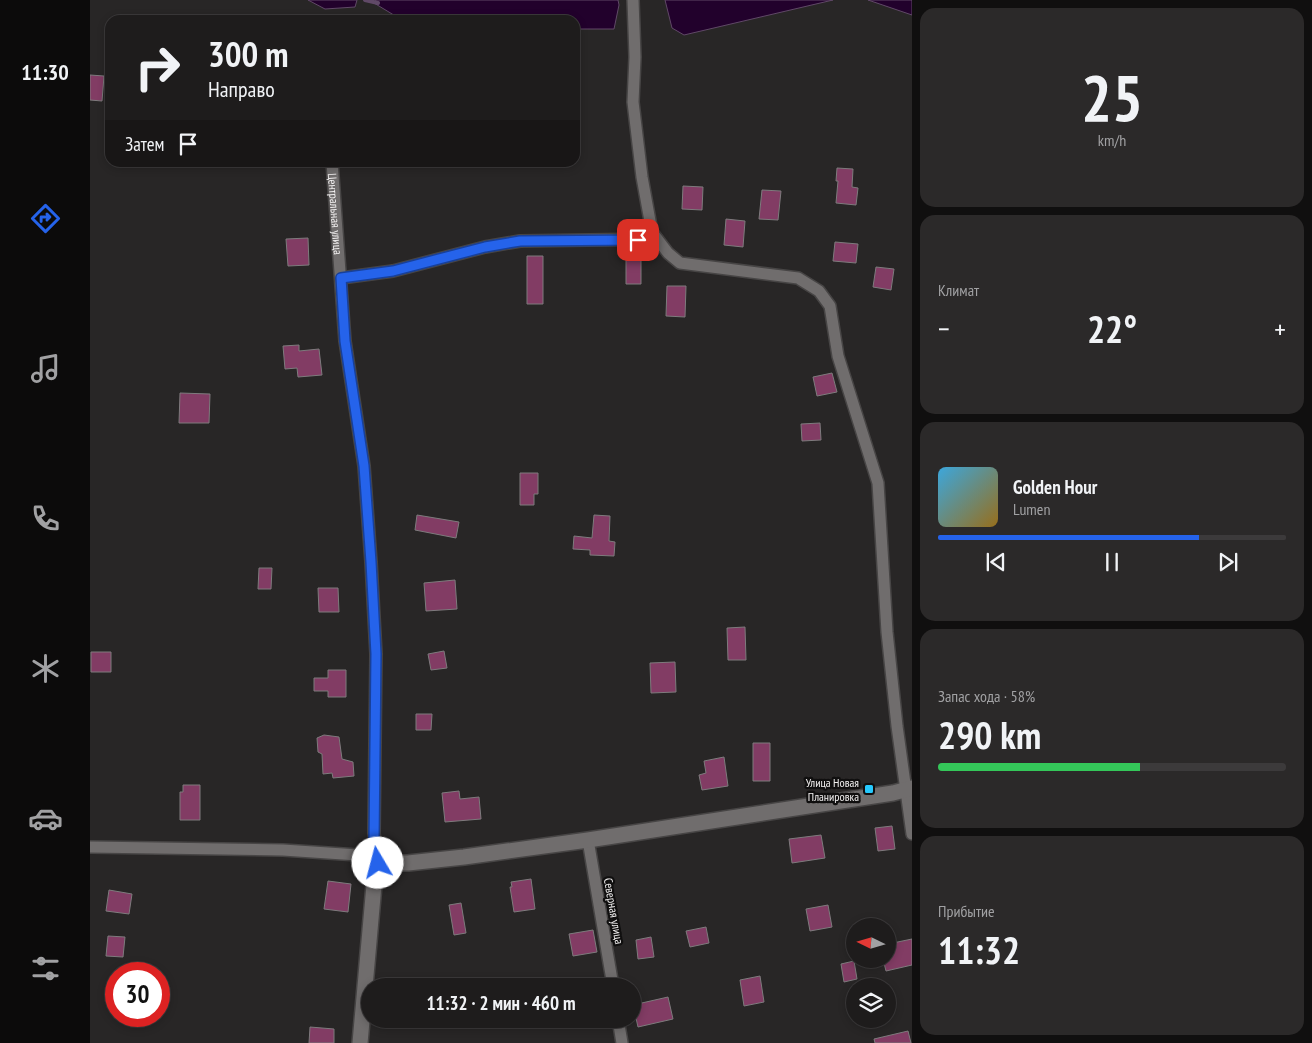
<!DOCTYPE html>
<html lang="ru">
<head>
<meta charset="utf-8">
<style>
  body { margin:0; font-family:"PT Sans Narrow",sans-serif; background:#2b2929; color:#f1f3f6; height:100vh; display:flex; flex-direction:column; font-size:19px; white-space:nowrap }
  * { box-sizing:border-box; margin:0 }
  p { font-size:16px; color:#a1a1a3 }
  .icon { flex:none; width:28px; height:28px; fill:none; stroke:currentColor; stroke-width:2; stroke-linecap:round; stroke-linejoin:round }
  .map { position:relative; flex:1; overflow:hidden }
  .drawer { display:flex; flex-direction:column; gap:8px; padding:8px; background:#100f0f; width:400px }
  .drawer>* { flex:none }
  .hud { position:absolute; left:15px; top:15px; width:475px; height:152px; border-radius:15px; box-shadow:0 2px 8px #0003,0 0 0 1px #3c3a3b; background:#1e1c1c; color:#f1f3f6; overflow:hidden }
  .needle { width:32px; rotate:275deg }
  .controls { position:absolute; left:756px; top:918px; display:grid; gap:10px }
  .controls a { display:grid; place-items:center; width:50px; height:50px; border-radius:50%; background:#1e1c1c; box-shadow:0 2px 8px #0003,0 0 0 1px #3c3a3b; font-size:25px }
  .speed { position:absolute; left:15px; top:962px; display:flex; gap:10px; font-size:25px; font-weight:700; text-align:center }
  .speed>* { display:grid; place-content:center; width:65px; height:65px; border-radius:50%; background:#1e1c1c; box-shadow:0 2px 8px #0003,0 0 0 1px #3c3a3b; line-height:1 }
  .speed .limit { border:8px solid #d22; background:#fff; color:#111 }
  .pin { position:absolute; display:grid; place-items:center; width:42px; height:42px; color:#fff; margin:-21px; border-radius:10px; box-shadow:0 2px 8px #0006 }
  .me { position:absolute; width:55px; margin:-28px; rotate:352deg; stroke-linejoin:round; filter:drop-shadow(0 0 4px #0008) }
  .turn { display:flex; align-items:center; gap:18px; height:105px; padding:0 20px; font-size:22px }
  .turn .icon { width:65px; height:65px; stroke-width:2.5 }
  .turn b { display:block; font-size:35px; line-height:42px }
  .then { display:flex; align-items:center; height:48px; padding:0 20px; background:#0003; gap:10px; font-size:19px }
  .big { font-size:38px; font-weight:700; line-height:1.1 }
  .drawer .card { flex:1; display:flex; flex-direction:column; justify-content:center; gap:8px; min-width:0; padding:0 18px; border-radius:15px; background:#2b2929 }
  .drawer .dial { align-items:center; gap:0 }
  .dial b { font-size:65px; line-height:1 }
  .song { display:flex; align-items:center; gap:15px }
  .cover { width:60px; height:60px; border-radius:8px; background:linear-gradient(135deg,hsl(200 70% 55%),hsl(40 70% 35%)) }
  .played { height:5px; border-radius:2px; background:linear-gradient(90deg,#2563eb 75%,#3c3a3b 75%) }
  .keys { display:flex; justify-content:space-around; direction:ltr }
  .heat { display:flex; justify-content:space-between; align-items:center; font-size:28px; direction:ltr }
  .charge { height:8px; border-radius:4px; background:linear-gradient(90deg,#34c759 58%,#3c3a3b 0) }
  .trip { position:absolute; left:271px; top:978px; width:280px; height:50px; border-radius:25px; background:#1e1c1c; box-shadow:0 2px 8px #0003,0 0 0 1px #3c3a3b; font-weight:700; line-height:50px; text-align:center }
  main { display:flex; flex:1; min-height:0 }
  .tabs { display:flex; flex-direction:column; width:90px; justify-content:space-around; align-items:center; background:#0c0b0b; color:#a1a1a3 }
  .tabs .icon { width:35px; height:35px }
  .tabs .active { color:#2563eb }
  .tabs b { font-size:22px; color:#f1f3f6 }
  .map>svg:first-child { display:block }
  .water { fill:#22012c; stroke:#604967 }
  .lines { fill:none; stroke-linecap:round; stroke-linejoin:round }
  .stream { stroke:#604967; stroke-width:4 }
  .building { fill:#823c64; stroke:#7e7b7d }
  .street-casing { stroke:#474545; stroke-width:14 }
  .secondary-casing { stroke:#474545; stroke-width:18 }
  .street { stroke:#706d6d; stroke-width:11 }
  .secondary { stroke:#706d6d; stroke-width:15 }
  .route-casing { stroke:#184099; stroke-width:12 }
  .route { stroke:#2563eb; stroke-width:9 }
  .poi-dot { fill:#26c9fe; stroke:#100f0f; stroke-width:2 }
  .labels { text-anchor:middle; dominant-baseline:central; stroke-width:4.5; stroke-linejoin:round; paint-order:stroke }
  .street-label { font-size:12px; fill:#f2f0f0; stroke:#100f0f }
  .poi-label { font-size:12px; fill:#f2f0f0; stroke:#100f0f; text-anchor:end }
</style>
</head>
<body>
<main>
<nav class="tabs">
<b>11:30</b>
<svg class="icon active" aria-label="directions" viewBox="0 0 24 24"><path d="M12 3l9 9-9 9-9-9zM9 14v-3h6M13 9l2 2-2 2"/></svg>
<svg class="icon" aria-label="music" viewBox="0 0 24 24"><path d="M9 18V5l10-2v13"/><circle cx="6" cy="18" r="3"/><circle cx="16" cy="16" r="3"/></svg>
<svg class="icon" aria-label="phone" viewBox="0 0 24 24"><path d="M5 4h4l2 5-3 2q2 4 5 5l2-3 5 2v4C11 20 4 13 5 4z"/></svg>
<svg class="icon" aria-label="climate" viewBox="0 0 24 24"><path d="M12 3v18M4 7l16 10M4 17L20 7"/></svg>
<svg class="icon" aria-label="car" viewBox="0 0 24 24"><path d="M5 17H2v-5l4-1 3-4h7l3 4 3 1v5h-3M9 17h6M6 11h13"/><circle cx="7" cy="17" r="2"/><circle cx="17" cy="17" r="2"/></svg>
<svg class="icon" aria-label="filters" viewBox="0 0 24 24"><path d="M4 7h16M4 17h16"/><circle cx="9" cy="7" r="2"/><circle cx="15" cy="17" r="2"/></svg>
</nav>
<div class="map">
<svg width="822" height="1043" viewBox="0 0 822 1043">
  <rect width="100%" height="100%" fill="#282626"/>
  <path class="water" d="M 218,0 L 267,0 L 265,7 L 235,9 Z
    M 286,0 L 528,0 L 529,5 L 524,29 L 485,29 L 485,20 L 312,20 L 284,3 Z
    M 575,0 L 743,0 L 594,35 L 582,28 Z
    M 778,0 L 822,0 L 822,15 Z"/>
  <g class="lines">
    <path class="stream" d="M 275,0 L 288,3"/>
  </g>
  <path class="building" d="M 0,75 L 14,76 L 12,101 L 0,100 Z
    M 747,168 L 763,169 L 762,187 L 768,188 L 766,205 L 746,203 L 748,181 L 746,181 Z
    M 593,186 L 613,187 L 612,210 L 592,209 Z
    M 672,190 L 691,191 L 688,220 L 669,219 Z
    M 636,219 L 655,221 L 653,247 L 634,245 Z
    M 218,238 L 219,265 L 198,266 L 196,239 Z
    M 745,242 L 768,244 L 766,263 L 743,261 Z
    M 536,251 L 551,252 L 551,284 L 536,284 Z
    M 437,256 L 453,256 L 453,304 L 437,304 Z
    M 786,267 L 804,269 L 801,290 L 783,287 Z
    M 577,286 L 596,286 L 595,317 L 576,316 Z
    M 209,345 L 209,351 L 229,349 L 232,375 L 208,377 L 207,368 L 195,369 L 193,346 Z
    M 742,373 L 747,392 L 727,396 L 723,377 Z
    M 90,393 L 120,394 L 119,423 L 89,423 Z
    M 730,423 L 731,440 L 712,441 L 711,424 Z
    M 430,473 L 448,473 L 448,494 L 444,494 L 444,505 L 430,505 Z
    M 327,515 L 369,522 L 366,538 L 325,530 Z
    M 504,515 L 520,516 L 519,541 L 525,542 L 524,556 L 500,555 L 500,550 L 483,549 L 484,536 L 502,538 Z
    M 169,568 L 182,568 L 181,589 L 168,589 Z
    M 365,580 L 367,609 L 336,611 L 334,583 Z
    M 228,588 L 248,588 L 249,612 L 229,612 Z
    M 655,627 L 656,660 L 638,660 L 637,628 Z
    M 354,651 L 357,668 L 341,670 L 338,654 Z
    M 1,652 L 21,652 L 21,672 L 1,672 Z
    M 585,662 L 586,692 L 561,693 L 560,663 Z
    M 238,670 L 256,670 L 256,697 L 238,697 L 238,691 L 224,691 L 224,678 L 238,678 Z
    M 326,714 L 342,714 L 341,730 L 326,730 Z
    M 234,735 L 249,737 L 252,759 L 263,762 L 264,776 L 243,778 L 242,773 L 233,774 L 232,754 L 228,752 L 227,738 Z
    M 663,743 L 680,743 L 680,781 L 663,781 Z
    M 634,757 L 638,786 L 612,790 L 609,775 L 616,773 L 614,761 Z
    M 93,785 L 110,785 L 110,820 L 90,820 L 90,792 L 93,792 Z
    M 369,791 L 370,799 L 389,797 L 391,819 L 355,822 L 352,793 Z
    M 802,826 L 805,849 L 788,851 L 785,828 Z
    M 731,835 L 735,858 L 702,863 L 699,839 Z
    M 441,879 L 445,909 L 424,912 L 420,887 L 422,887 L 421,882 Z
    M 238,881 L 261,884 L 258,912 L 234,909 Z
    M 19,890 L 42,894 L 39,914 L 16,911 Z
    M 371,903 L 376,933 L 364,935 L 359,905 Z
    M 738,905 L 742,927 L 720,931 L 716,909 Z
    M 616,927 L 619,943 L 600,947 L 596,931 Z
    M 503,930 L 507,952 L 483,956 L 479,934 Z
    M 18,936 L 35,937 L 33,957 L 16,956 Z
    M 561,937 L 564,957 L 548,959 L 546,940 Z
    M 822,939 L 822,965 L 796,971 L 793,959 L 798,959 L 798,944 Z
    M 764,961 L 767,979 L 754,982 L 751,964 Z
    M 670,976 L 674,1002 L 654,1006 L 650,980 Z
    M 578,997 L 583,1019 L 548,1027 L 543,1005 Z
    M 220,1027 L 244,1029 L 244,1043 L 219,1043 Z
    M 818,1031 L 821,1043 L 785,1043 L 784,1039 Z"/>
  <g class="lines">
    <defs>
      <g id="street">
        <path d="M 543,0 L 545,57 L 543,102 L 552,177 L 562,232 L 578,253 L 590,263 L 708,278 L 729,291 L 740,306 L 748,356 L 788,483 L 797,632 L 807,726 L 822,834"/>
        <path id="s1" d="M 242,162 L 255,341 L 274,466 L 281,562 L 286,654 L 284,833 L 288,863"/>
        <path d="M 251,278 L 303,271 L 395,247 L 430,241 L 567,239"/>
        <path d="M 498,840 L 523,986"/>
        <path d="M 0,847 L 193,850 L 268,855 L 277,857 L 288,863"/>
        <path d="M 528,1019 L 532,1043"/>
      </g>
      <path id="secondary" d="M 270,1043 L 284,885 L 288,863 L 318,863 L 374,857 L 498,840 L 803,793 L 822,788"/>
    </defs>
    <use href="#street" class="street-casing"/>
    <use href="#secondary" class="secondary-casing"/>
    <use href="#street" class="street"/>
    <use href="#secondary" class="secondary"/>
  </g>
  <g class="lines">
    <defs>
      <path id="route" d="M 288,863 L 284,841 L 286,654 L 281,562 L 274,466 L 255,341 L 251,278 L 303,271 L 395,247 L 430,241 L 548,240"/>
    </defs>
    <use href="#route" class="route-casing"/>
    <use href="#route" class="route"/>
  </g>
  <rect class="poi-dot" x="774" y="784" width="10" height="10" rx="2.5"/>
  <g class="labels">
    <g class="street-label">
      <text stroke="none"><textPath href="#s1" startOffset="52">Центральная улица</textPath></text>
      <text transform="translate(524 911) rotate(80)">Северная улица</text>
    </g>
    <g class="poi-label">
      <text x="769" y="782">Улица Новая<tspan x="769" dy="14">Планировка</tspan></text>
    </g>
  </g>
</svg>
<div class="controls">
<a><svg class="needle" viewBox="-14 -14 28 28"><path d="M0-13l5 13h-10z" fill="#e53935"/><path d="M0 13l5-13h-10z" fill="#a1a1a3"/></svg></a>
<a><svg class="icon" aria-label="layers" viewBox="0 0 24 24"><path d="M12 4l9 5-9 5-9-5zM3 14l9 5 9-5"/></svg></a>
</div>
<div class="speed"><div class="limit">30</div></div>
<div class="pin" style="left:548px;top:240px;background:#d93025"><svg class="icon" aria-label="arrive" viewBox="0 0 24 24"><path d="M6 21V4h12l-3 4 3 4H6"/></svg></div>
<svg class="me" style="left:288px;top:863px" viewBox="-20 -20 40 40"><circle r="19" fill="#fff"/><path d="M0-13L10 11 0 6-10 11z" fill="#2563eb"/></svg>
<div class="trip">11:32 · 2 мин · 460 m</div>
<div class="hud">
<div class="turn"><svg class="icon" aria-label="right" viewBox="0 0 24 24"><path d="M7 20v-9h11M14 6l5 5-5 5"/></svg><div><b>300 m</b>Направо</div></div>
<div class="then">Затем<svg class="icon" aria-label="arrive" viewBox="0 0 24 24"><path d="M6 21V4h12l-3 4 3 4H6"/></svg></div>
</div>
</div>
<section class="drawer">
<div class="card dial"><b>25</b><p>km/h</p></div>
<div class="card"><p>Климат</p>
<div class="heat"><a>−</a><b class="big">22°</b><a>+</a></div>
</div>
<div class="card">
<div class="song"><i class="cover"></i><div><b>Golden Hour</b><p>Lumen</p></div></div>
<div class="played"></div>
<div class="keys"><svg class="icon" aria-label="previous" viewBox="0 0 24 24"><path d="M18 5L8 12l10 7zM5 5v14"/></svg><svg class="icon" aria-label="pause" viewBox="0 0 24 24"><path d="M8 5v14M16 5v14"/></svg><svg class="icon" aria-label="next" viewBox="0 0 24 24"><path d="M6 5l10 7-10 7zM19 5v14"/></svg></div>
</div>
<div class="card"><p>Запас хода · 58%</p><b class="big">290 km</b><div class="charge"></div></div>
<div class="card"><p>Прибытие</p><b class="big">11:32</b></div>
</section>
</main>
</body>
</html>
